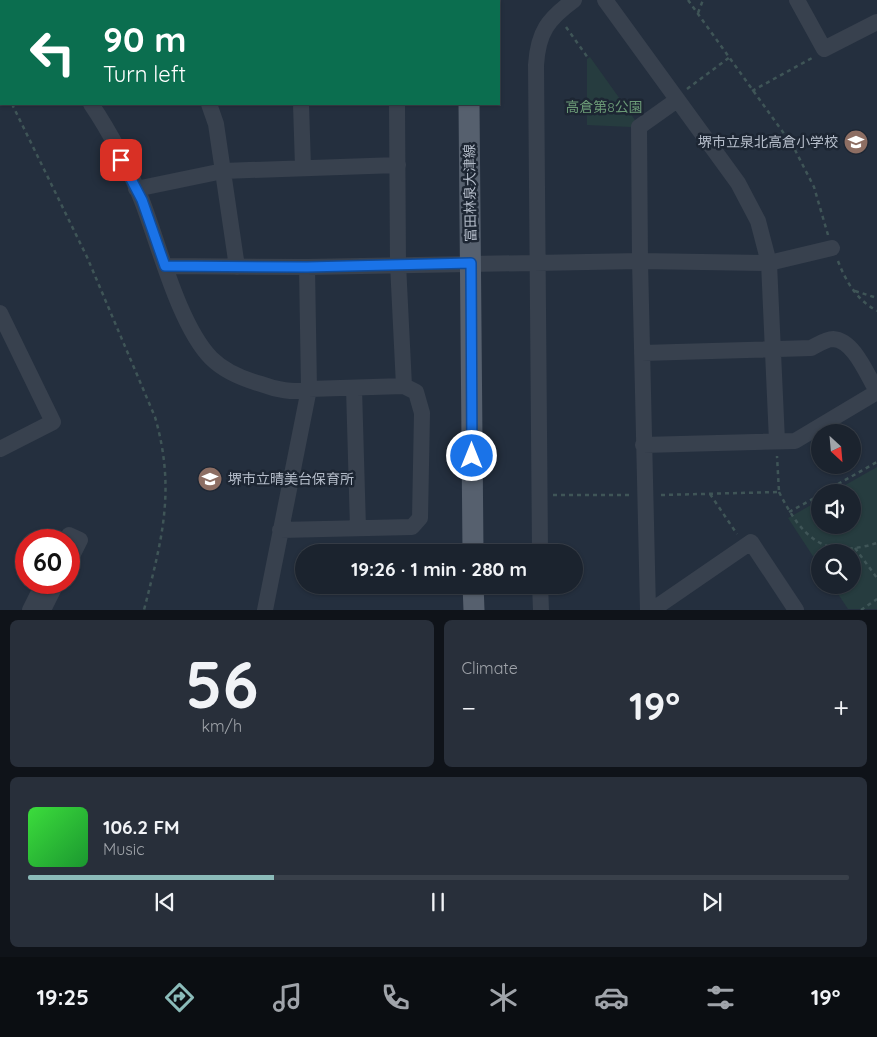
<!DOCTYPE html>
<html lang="en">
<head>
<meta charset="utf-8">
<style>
  body { margin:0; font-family:Quicksand,"Noto Sans JP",sans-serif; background:#282f3a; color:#f1f3f6; height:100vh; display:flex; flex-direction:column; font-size:19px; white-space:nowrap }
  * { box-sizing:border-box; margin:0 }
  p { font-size:16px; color:#a0a4aa }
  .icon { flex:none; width:28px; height:28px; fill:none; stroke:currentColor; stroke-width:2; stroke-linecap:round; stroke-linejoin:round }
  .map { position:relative; height:610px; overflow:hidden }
  .drawer { display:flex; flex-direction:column; gap:10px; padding:10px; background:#0f1319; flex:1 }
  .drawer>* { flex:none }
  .guide { position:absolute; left:0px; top:0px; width:500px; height:105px; box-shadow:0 1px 4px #0004,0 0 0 1px #39404a; background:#0b6e4f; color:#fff; overflow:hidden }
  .needle { width:32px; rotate:154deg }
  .fabs { position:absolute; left:811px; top:424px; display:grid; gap:10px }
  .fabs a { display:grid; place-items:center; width:50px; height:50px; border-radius:50%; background:#1b232e; box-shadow:0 1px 4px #0004,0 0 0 1px #39404a; font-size:25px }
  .speed { position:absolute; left:15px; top:529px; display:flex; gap:10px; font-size:25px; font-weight:700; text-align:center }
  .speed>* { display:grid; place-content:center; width:65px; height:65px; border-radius:50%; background:#1b232e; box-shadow:0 1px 4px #0004,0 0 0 1px #39404a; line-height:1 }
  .speed .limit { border:8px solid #d22; background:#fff; color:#111 }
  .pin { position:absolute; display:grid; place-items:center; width:42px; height:42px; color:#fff; margin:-21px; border-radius:10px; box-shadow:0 2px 8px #0006 }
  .me { position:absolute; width:55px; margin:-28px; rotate:0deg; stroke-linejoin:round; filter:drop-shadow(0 0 4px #0008) }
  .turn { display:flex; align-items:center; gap:18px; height:105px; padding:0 20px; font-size:22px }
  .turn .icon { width:65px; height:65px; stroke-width:2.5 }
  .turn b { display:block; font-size:35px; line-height:42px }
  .big { font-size:38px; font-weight:800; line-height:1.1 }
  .drawer .widget { flex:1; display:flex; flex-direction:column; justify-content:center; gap:8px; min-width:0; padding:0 18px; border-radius:8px; background:#282f3a }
  .drawer .dial { align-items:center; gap:0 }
  .dial b { font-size:65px; line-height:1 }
  .song { display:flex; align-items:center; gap:15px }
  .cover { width:60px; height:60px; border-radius:8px; background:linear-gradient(135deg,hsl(120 70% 55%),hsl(130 70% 35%)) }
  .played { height:5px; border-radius:2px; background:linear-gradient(90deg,#8bbbb9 30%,#39404a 30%) }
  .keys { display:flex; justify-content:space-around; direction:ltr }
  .heat { display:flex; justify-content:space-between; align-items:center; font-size:28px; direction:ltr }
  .drawer .tiles { flex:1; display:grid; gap:10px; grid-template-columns:1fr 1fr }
  .widget:last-child { grid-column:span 2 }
  .trip { position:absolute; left:295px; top:544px; width:288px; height:50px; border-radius:25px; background:#1b232e; box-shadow:0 1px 4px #0004,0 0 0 1px #39404a; font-weight:800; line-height:50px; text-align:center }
  .menu { display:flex; height:80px; justify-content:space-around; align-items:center; background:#0b0e12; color:#a0a4aa }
  .menu .icon { width:35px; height:35px }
  .menu .current { color:#8bbbb9 }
  .menu b { font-size:22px; color:#f1f3f6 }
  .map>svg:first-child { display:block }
  .green { fill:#263c3f }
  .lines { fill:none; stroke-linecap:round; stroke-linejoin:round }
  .path { stroke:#3f5557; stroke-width:2.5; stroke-dasharray:4 4; stroke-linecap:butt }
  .minor { stroke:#38414e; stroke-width:16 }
  .major { stroke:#56606e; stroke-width:21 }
  .route-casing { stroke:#114b97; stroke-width:12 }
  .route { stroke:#1a73e8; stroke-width:9 }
  .labels { text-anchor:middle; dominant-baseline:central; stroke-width:5; stroke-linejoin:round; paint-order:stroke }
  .park-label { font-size:14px; fill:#6b9a76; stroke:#1d2633 }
  .poi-label { font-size:14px; fill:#b4bcc9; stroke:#1d2633; text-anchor:end }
  .street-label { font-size:14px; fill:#b4bcc9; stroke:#1d2633 }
</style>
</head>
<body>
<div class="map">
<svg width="877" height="610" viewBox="0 0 877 610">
  <rect width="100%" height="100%" fill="#242f3e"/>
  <path class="green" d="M 590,57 L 635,120 L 631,127 L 587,125 L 587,59 Z
    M 877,467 L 877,609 L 848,609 L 832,585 L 852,585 L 852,552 L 820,552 L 820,567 L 788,518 L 820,500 L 820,525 L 852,525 L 852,492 L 833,492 Z"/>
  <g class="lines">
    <path class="path" d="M 688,0 L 793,146 L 814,187 L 828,235
      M 698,13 L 703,0
      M 566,27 L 588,58
      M 0,77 L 1,80
      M 687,89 L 730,57
      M 752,91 L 812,58
      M 12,104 L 87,257 L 155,417 C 176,490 162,539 144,610
      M 838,261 C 846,282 857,300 877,311
      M 855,291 L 877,298
      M 779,492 C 802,537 823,560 877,543
      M 824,492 L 877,462
      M 710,494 L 737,534
      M 553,495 L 630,495
      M 661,495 L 779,492 L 777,456
      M 789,512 L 820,495
      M 855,548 L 877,578
      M 861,610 L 877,599"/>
    <path class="minor" d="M 129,0 L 130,1
      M 269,0 L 269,1
      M 397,0 L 397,1
      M 605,0 L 738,183 L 758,221 L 769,263 L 777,441
      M 797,0 L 824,49 L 877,22
      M 66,1 L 67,0
      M 91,104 C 110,132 130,170 142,201 C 159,245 179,325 211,358 C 224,371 243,379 261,384 C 274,389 295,394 309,389 L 404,386 L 398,264 L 397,104
      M 209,104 L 216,124 L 237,267
      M 301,104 L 303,167
      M 136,189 L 223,171 L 398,165
      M 165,266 L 307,267 L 640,261 L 769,263 L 832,248
      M 0,313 L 53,422 L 0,449
      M 642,353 L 811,348 C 817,345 826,339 833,339 C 854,340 867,375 877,391
      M 354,388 L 358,528
      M 643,445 L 795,441 L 877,392
      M 280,530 L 412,527 L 420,518 L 422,413 L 416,392 L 404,386
      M 67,540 L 69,535 L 80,540 L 69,562
      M 540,552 L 536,65 C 538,32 548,19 574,0
      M 540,585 L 541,610
      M 30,610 L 44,582
      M 43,610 L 57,582
      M 265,610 L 309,389 L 307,267
      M 648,610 L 640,261 L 639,127 L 677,100
      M 652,610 L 751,542 L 796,610"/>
    <path class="major" d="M 468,1 L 468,0
      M 469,104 L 473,552
      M 473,585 L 474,610"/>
  </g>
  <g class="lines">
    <defs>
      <path id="route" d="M 121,160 L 142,200 L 165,266 L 307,267 L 471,263 L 472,456"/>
    </defs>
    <use href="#route" class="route-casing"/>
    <use href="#route" class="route"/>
  </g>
  <defs>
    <symbol id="school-disc" viewBox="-11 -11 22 22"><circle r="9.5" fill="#8d6e63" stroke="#1d2633"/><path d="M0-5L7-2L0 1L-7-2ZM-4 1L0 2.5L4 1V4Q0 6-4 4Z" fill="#fff"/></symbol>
  </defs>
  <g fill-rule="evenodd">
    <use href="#school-disc" x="842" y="128" width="28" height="28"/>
    <use href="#school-disc" x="196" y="465" width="28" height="28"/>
  </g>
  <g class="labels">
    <g class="park-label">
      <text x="604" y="107">高倉第8公園</text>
    </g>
    <g class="poi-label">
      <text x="838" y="142">堺市立泉北高倉小学校</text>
      <text x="228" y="479" text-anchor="start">堺市立晴美台保育所</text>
    </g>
    <g class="street-label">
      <text transform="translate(470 193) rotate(-91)">富田林泉大津線</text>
    </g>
  </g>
</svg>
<div class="fabs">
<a><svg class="needle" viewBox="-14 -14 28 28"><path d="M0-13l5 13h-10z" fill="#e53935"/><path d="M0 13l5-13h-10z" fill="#a0a4aa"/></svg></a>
<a><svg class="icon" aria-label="sound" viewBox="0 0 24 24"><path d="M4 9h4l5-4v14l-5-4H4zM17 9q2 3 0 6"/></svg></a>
<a><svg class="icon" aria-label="search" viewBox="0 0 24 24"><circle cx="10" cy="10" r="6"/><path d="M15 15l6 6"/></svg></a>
</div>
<div class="speed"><div class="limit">60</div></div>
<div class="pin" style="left:121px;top:160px;background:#d93025"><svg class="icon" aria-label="arrive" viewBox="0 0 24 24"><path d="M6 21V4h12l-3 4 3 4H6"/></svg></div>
<svg class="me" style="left:472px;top:456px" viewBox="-20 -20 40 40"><circle r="17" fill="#1a73e8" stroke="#fff" stroke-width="3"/><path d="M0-11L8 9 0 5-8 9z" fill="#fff"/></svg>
<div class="trip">19:26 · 1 min · 280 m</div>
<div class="guide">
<div class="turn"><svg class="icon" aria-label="left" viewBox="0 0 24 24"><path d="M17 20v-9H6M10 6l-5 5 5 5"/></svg><div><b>90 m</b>Turn left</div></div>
</div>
</div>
<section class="drawer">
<div class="tiles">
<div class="widget dial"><b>56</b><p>km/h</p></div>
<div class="widget"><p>Climate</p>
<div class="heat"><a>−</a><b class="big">19°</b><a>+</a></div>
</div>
<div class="widget">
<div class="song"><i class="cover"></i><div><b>106.2 FM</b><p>Music</p></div></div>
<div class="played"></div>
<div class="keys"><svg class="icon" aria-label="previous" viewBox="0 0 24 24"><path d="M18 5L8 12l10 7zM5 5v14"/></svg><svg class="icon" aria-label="pause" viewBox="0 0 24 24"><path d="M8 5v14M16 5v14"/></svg><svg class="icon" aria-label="next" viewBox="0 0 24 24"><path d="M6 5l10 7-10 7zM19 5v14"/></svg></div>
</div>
</div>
</section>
<nav class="menu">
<b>19:25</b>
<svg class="icon current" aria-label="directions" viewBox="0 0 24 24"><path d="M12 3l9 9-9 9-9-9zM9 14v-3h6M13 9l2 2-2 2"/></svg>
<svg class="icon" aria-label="music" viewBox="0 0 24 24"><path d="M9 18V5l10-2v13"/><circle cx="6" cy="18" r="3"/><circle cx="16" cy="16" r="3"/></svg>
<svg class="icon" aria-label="phone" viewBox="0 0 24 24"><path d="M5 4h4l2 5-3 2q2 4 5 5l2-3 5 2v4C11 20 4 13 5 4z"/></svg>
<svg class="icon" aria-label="climate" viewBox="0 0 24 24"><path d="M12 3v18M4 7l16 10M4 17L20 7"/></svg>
<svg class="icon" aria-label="car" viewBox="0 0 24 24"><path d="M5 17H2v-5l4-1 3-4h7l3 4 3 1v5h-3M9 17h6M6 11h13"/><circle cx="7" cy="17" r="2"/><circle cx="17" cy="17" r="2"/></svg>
<svg class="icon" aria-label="filters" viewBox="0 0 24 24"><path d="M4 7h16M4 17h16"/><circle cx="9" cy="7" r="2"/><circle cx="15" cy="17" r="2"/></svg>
<b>19°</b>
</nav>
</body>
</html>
